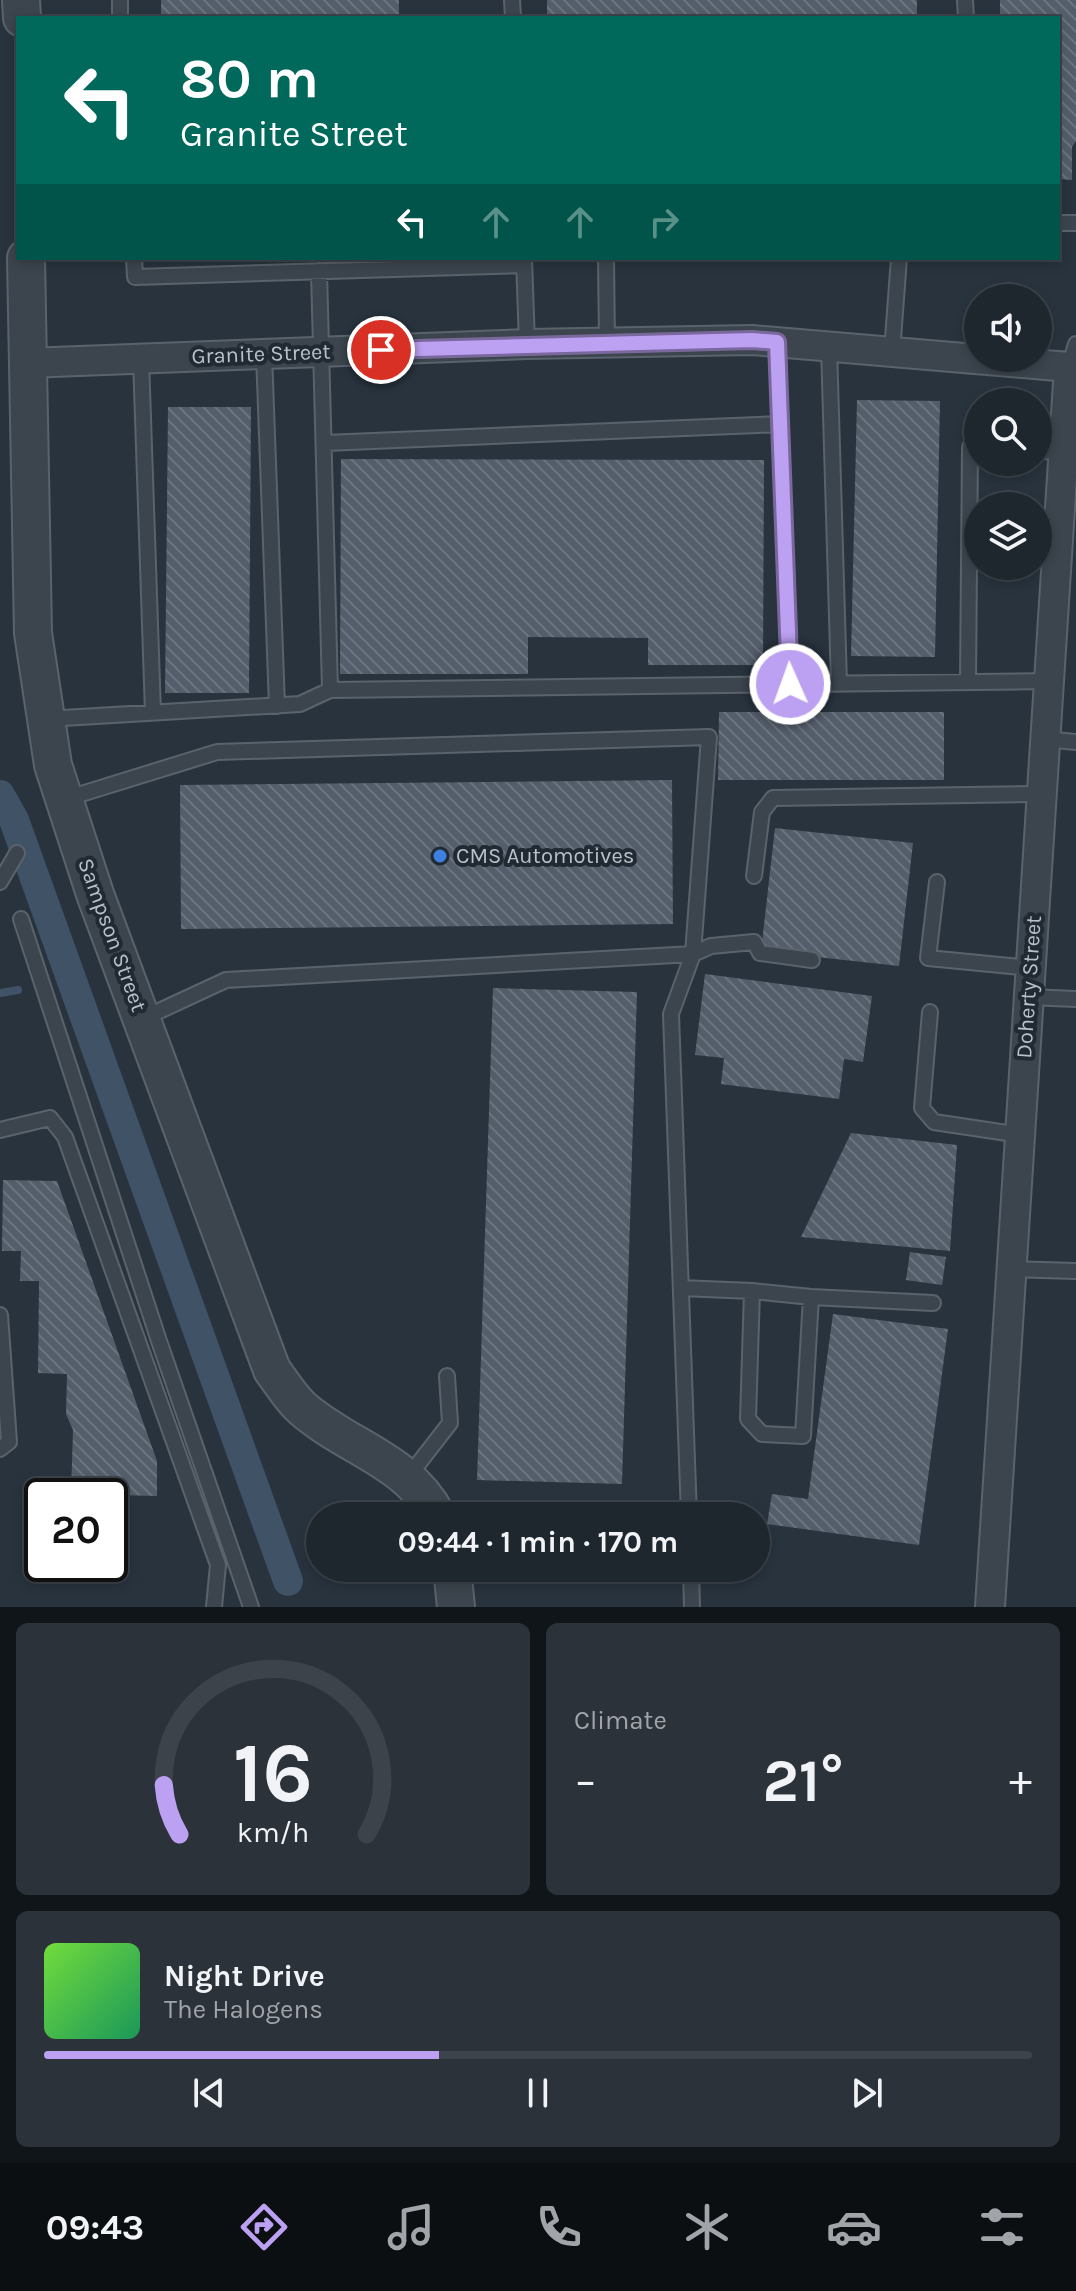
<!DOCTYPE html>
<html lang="en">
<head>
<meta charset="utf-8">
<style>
  body { margin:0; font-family:Karla,sans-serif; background:#2b323a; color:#f1f3f6; height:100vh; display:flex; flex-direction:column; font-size:30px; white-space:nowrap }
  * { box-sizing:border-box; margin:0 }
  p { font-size:26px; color:#a1a5aa }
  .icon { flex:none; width:44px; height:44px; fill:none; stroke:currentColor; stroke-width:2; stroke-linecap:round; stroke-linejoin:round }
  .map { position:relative; height:1607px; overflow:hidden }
  .details { display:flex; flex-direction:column; gap:16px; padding:16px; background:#101519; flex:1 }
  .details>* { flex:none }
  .banner { position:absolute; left:16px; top:16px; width:1044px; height:244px; border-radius:0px; box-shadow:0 4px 12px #0003,0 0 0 2px #3c434a; background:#00695c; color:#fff; overflow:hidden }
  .tools { position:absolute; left:964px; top:284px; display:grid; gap:16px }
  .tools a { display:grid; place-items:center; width:88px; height:88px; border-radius:50%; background:#1e262e; box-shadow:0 4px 12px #0003,0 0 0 2px #3c434a; font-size:40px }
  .speed { position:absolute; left:24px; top:1478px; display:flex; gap:16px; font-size:40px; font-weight:700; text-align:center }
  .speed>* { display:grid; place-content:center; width:104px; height:104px; border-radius:50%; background:#1e262e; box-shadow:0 4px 12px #0003,0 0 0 2px #3c434a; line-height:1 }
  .speed .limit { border:4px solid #111; border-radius:12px; background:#fff; color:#111 }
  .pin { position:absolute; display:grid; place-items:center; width:68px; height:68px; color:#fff; margin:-34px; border:4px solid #fff; border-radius:50%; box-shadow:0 2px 8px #0007 }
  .me { position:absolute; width:88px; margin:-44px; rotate:358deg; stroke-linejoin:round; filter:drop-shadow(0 0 6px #0008) }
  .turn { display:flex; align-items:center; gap:28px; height:168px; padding:0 32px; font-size:36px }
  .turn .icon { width:104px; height:104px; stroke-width:2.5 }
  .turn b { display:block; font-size:56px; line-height:68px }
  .lanes { display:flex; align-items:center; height:76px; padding:0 32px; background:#0003; justify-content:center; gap:40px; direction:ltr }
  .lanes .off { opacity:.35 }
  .big { font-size:60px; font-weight:700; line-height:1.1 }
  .details .widget { flex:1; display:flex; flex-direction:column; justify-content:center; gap:12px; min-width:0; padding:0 28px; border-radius:12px; background:#2b323a }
  .details .dial { align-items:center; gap:0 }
  .dial svg { height:208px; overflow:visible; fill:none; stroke:#3c434a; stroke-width:7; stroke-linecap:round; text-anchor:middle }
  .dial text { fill:#f1f3f6; stroke:none }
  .song { display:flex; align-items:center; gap:24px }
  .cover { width:96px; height:96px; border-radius:12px; background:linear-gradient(135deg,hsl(100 70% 55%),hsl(150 70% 35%)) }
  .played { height:8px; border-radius:4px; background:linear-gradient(90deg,#bca0f2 40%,#3c434a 40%) }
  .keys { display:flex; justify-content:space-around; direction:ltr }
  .heat { display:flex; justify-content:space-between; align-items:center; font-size:44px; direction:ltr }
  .details .tiles { flex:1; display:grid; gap:16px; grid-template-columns:1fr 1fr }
  .widget:last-child { grid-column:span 2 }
  .trip { position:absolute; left:306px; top:1502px; width:464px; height:80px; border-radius:40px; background:#1e262e; box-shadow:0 4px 12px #0003,0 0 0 2px #3c434a; font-weight:700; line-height:80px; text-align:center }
  .tabs { display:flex; height:128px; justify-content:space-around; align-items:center; background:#0c0f12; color:#a1a5aa }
  .tabs .icon { width:56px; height:56px }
  .tabs .selected { color:#bca0f2 }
  .tabs b { font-size:36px; color:#f1f3f6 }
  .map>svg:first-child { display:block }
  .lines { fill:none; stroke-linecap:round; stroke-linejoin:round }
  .stream { stroke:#405265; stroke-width:8 }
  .canal { stroke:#405265; stroke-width:30 }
  .building { fill:url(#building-back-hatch) }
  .service-casing { stroke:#5a636b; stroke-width:18 }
  .minor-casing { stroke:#5a636b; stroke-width:32 }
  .tertiary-casing { stroke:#5a636b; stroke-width:40 }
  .service { stroke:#3c454e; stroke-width:14 }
  .minor { stroke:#3c454e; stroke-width:28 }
  .tertiary { stroke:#3c454e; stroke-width:36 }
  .route-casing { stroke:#7a689d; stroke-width:20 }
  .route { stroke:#bca0f2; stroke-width:14 }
  .shop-dot { fill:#3f7fe0; stroke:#212a33; stroke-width:3 }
  .labels { text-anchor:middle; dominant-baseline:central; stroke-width:8; stroke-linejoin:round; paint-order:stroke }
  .street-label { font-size:22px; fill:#b8c0c8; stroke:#212a33 }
  .poi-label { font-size:22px; fill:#b8c0c8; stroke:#212a33; text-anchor:start }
</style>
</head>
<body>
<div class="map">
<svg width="1076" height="1607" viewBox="0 0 1076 1607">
  <defs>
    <pattern id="building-back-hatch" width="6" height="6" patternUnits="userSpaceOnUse" patternTransform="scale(2)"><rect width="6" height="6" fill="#545e6b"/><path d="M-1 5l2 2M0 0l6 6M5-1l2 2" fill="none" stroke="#6a737f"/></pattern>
  </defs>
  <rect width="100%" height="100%" fill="#28333e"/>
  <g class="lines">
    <path class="stream" d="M 59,976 L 67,969
      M 0,993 L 18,990"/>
    <path class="canal" d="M 0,795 L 14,820 L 288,1581"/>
  </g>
  <path class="building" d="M 161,0 L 399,0 L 399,18 L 161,18 Z
    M 547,0 L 917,0 L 917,18 L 547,18 Z
    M 1000,0 L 1076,0 L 1076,141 L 1072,147 L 1072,180 L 1058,179 L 1058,18 L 1000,18 Z
    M 857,400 L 940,401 L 935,657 L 851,656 Z
    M 168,407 L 251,407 L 249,693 L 165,693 Z
    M 341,459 L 764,460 L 763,665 L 648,665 L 648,638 L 528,637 L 528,674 L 340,674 Z
    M 719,712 L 944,712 L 944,780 L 718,780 Z
    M 672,780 L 673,924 L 181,929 L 180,785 Z
    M 775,828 L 913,843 L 899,966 L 761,951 Z
    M 705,974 L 872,996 L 863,1062 L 844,1059 L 839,1099 L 721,1084 L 724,1058 L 695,1055 Z
    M 493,988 L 637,992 L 622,1484 L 477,1480 Z
    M 851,1133 L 957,1145 L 950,1251 L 801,1237 Z
    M 3,1180 L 57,1181 L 157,1461 L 157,1496 L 71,1494 L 73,1430 L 66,1414 L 67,1374 L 38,1373 L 39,1281 L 20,1281 L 21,1251 L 2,1251 Z
    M 910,1252 L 946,1257 L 942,1285 L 906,1280 Z
    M 833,1314 L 948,1329 L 919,1545 L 767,1524 L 772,1494 L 808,1499 Z"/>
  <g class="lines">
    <defs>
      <path id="service" d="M 120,0 L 120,18
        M 512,0 L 513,18
        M 965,0 L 966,18
        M 1058,223 L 1076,223
        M 134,258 L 135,277 L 524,265
        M 524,258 L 527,344
        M 606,258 L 607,343
        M 319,271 L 330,690 L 1048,681
        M 777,342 L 790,684
        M 829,347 L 839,684
        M 892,352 L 899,258
        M 264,354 L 277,706
        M 141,359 L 153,713
        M 1072,366 L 1069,367 L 1076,344
        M 325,443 L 780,424
        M 1038,451 L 1063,452
        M 968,682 L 970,447 L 978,447
        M 46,719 L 300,704 L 330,690
        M 1045,739 L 1076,742
        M 65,799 L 217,752 L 709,737 L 693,954 L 671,1014 L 689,1516
        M 754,876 L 762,812 L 773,798 L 1041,794
        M 0,882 L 17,853
        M 937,882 L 928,958 L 1030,968
        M 21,919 L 159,1341 L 251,1607
        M 1028,997 L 1076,999
        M 930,1012 L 922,1108 L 934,1122 L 1020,1135
        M 142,1019 L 226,980 L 693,954 L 711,946 L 754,942 L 760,953 L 812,960
        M 0,1130 L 50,1118 L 65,1137 L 218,1565 L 214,1607
        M 1011,1269 L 1076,1271
        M 681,1288 L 752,1291 L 811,1297 L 803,1436 L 762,1434 L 748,1419 L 752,1291
        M 811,1297 L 933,1303
        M 0,1315 L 9,1442 L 0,1449
        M 408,1477 L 450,1423 L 447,1376
        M 691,1568 L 692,1607"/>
      <path id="minor" d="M 27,363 L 527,344 L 752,340 L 1069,367 L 990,1607"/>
      <path id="tertiary" d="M 21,0 L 22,18
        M 26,258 L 33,633 L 53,765 L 95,894 L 272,1370 C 282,1383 291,1399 303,1409 C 348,1448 408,1460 437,1516
        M 452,1568 L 456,1607"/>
    </defs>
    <use href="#service" class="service-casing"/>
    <use href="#minor" class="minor-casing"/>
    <use href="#tertiary" class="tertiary-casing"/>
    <use href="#service" class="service"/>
    <use href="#minor" class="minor"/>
    <use href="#tertiary" class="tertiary"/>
  </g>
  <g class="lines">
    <defs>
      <path id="route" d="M 381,350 L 752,340 L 777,342 L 790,684"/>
    </defs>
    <use href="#route" class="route-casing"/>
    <use href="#route" class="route"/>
  </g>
  <circle class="shop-dot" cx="440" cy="856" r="8"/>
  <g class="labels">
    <g class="street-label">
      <text transform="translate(261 354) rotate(-2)">Granite Street</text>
      <text transform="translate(112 935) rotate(70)">Sampson Street</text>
      <text transform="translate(1029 987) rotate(-86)">Doherty Street</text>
    </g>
    <g class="poi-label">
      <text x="456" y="856">CMS Automotives</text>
    </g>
  </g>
</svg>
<div class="tools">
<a><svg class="icon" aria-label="sound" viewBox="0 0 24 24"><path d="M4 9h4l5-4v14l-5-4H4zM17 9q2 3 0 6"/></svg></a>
<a><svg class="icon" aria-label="search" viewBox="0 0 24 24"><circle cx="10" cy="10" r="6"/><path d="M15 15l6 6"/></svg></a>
<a><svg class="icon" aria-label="layers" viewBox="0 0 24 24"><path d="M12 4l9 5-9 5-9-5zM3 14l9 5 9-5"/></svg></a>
</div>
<div class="speed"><div class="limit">20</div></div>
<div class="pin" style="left:381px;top:350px;background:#d93025"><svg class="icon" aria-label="arrive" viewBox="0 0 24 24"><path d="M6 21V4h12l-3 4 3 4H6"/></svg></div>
<svg class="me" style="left:790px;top:684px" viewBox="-20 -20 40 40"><circle r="17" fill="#bca0f2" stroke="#fff" stroke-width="3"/><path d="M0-11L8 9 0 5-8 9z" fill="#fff"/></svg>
<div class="trip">09:44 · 1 min · 170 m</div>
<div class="banner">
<div class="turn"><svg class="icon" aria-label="left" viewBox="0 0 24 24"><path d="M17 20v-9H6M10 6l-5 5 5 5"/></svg><div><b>80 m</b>Granite Street</div></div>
<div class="lanes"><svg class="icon" aria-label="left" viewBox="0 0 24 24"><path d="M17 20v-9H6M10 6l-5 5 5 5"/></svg><svg class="icon off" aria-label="ahead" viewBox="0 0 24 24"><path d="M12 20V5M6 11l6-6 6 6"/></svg><svg class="icon off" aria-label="ahead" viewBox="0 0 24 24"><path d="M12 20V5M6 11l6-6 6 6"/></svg><svg class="icon off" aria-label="right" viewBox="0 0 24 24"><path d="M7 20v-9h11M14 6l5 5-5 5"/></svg></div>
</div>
</div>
<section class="details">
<div class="tiles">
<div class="widget dial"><svg viewBox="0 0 100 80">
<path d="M14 69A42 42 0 1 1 86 69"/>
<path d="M14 69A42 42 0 0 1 8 50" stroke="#bca0f2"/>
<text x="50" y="56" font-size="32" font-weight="700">16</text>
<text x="50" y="72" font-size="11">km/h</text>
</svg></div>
<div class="widget"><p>Climate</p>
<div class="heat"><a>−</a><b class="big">21°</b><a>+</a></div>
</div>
<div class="widget">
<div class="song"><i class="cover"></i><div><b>Night Drive</b><p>The Halogens</p></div></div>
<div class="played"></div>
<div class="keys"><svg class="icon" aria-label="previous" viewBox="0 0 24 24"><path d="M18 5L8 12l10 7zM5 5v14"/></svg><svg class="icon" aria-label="pause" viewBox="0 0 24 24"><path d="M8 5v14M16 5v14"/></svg><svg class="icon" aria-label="next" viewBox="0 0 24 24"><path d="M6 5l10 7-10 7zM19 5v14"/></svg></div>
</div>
</div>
</section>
<nav class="tabs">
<b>09:43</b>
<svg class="icon selected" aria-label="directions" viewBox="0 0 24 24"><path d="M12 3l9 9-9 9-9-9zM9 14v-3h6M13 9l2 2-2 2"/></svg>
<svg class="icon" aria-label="music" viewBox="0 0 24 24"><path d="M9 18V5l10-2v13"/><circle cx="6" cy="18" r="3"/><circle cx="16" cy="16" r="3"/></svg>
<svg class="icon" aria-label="phone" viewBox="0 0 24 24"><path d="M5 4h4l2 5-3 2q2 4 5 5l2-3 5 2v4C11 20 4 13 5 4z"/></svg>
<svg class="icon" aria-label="climate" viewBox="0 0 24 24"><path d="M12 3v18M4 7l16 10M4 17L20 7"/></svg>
<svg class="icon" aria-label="car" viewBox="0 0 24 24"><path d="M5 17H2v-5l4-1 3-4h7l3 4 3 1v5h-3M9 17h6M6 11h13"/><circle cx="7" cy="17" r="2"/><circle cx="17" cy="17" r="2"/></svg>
<svg class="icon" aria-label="filters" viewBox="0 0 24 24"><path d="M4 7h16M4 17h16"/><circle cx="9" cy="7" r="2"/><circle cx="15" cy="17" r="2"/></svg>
</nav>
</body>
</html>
